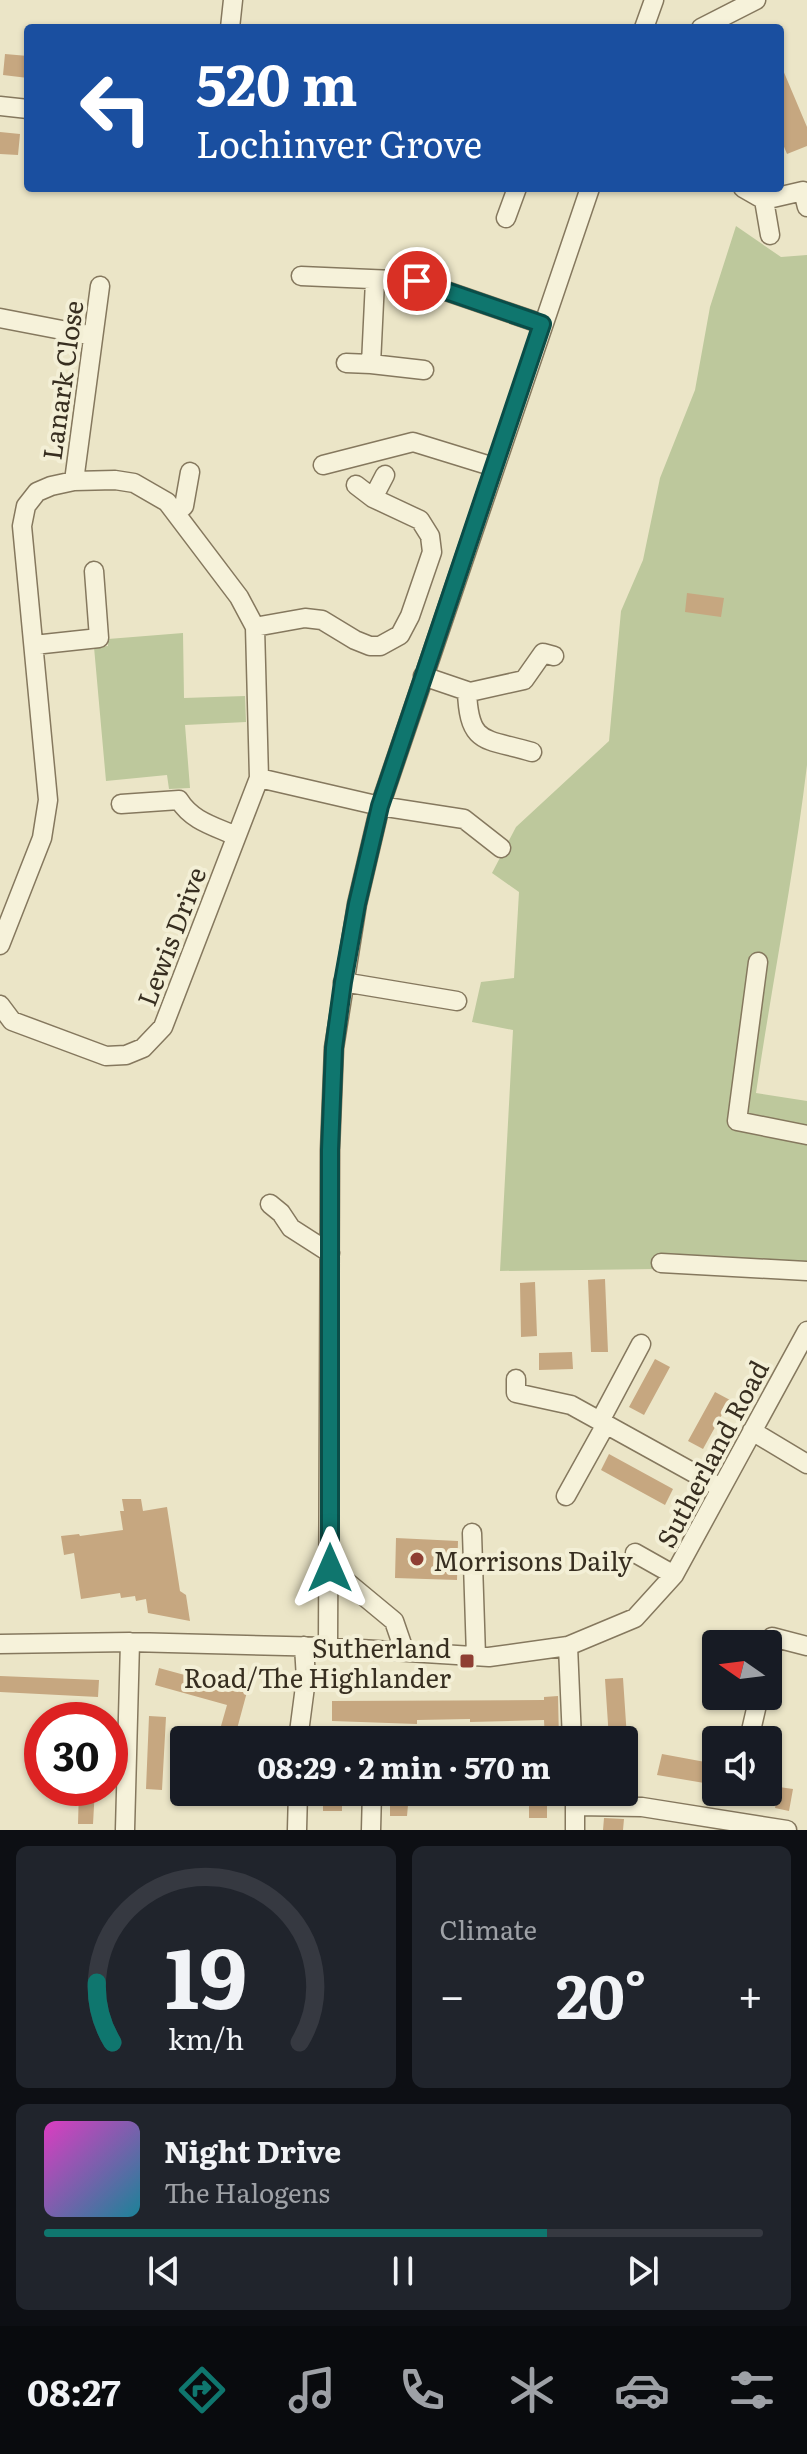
<!DOCTYPE html>
<html lang="en">
<head>
<meta charset="utf-8">
<style>
  body { margin:0; font-family:Literata,serif; background:#20242c; color:#f1f3f6; height:100vh; display:flex; flex-direction:column; font-size:30px; white-space:nowrap }
  * { box-sizing:border-box; margin:0 }
  p { font-size:26px; color:#9ea1a6 }
  .icon { flex:none; width:44px; height:44px; fill:none; stroke:currentColor; stroke-width:2; stroke-linecap:round; stroke-linejoin:round }
  .map { position:relative; height:1830px; overflow:hidden }
  .sheet { display:flex; flex-direction:column; gap:16px; padding:16px; background:#0d0f14; flex:1 }
  .sheet>* { flex:none }
  .guide { position:absolute; left:24px; top:24px; width:760px; height:168px; border-radius:8px; box-shadow:0 2px 6px #0004; background:#1a4fa0; color:#fff; overflow:hidden }
  .needle { width:52px; rotate:284deg }
  .buttons { position:absolute; left:702px; top:1630px; display:grid; gap:16px }
  .buttons a { display:grid; place-items:center; width:80px; height:80px; border-radius:8px; background:#171b24; box-shadow:0 2px 6px #0004; font-size:40px }
  .speed { position:absolute; left:24px; top:1702px; display:flex; gap:16px; font-size:40px; font-weight:700; text-align:center }
  .speed>* { display:grid; place-content:center; width:104px; height:104px; border-radius:50%; background:#171b24; box-shadow:0 2px 6px #0004; line-height:1 }
  .speed .limit { border:12px solid #d22; background:#fff; color:#111 }
  .pin { position:absolute; display:grid; place-items:center; width:68px; height:68px; color:#fff; margin:-34px; border:4px solid #fff; border-radius:50%; box-shadow:0 2px 8px #0007 }
  .me { position:absolute; width:88px; margin:-44px; rotate:0deg; stroke-linejoin:round; filter:drop-shadow(0 0 6px #0008) }
  .turn { display:flex; align-items:center; gap:28px; height:168px; padding:0 40px; font-size:36px }
  .turn .icon { width:104px; height:104px; stroke-width:2.5 }
  .turn b { display:block; font-size:56px; line-height:68px }
  .big { font-size:60px; font-weight:700; line-height:1.1 }
  .sheet .widget { flex:1; display:flex; flex-direction:column; justify-content:center; gap:12px; min-width:0; padding:0 28px; border-radius:12px; background:#20242c }
  .sheet .dial { align-items:center; gap:0 }
  .dial svg { height:208px; overflow:visible; fill:none; stroke:#363941; stroke-width:7; stroke-linecap:round; text-anchor:middle }
  .dial text { fill:#f1f3f6; stroke:none }
  .song { display:flex; align-items:center; gap:24px }
  .cover { width:96px; height:96px; border-radius:12px; background:linear-gradient(135deg,hsl(310 70% 55%),hsl(190 70% 35%)) }
  .played { height:8px; border-radius:4px; background:linear-gradient(90deg,#0f766e 70%,#363941 70%) }
  .keys { display:flex; justify-content:space-around; direction:ltr }
  .heat { display:flex; justify-content:space-between; align-items:center; font-size:44px; direction:ltr }
  .sheet .tiles { flex:1; display:grid; gap:16px; grid-template-columns:1fr 1fr }
  .widget:last-child { grid-column:span 2 }
  .trip { position:absolute; left:170px; top:1726px; width:468px; height:80px; border-radius:8px; background:#171b24; box-shadow:0 2px 6px #0004; font-weight:700; line-height:80px; text-align:center }
  .tabs { display:flex; height:128px; justify-content:space-around; align-items:center; background:#090b0e; color:#9ea1a6 }
  .tabs .icon { width:56px; height:56px }
  .tabs .selected { color:#0f766e }
  .tabs b { font-size:36px; color:#f1f3f6 }
  .map>svg:first-child { display:block }
  .green { fill:#bdc89c }
  .building { fill:#c6a780 }
  .lines { fill:none; stroke-linecap:round; stroke-linejoin:round }
  .minor-casing { stroke:#85785e; stroke-width:21 }
  .minor { stroke:#f6f2da; stroke-width:18 }
  .route-casing { stroke:#0a4d48; stroke-width:20 }
  .route { stroke:#0f766e; stroke-width:14 }
  .poi-dot { fill:#8f3f33; stroke:#f3efd6; stroke-width:3 }
  .labels { text-anchor:middle; dominant-baseline:central; stroke-width:8; stroke-linejoin:round; paint-order:stroke }
  .street-label { font-size:26px; fill:#372e20; stroke:#f3efd6 }
  .poi-label { font-size:26px; fill:#372e20; stroke:#f3efd6; text-anchor:start }
</style>
</head>
<body>
<div class="map">
<svg width="807" height="1830" viewBox="0 0 807 1830">
  <rect width="100%" height="100%" fill="#ebe5c7"/>
  <path class="green" d="M 736,226 L 781,257 L 807,255 L 807,765 C 794,875 772,983 756,1093 L 807,1101 L 807,1277 L 656,1269 L 500,1271 L 513,1030 L 472,1022 L 481,982 L 514,978 L 519,892 L 492,873 L 516,827 L 609,741 L 621,611 L 643,560 L 660,478 L 695,390 L 710,307 Z
    M 183,633 L 184,698 L 245,696 L 246,722 L 185,725 L 190,788 L 169,789 L 167,775 L 106,781 L 94,647 L 108,646 L 108,639 Z"/>
  <path class="building" d="M 5,54 L 28,56 L 28,78 L 3,75 Z
    M 780,63 L 807,127 L 807,146 L 787,154 L 780,137 Z
    M 0,132 L 20,134 L 18,155 L 0,154 Z
    M 687,593 L 724,598 L 721,617 L 685,612 Z
    M 605,1279 L 608,1352 L 591,1352 L 588,1280 Z
    M 535,1282 L 537,1336 L 521,1337 L 520,1283 Z
    M 572,1352 L 573,1369 L 539,1370 L 539,1353 Z
    M 655,1359 L 670,1367 L 644,1415 L 629,1407 Z
    M 715,1392 L 730,1400 L 703,1449 L 688,1441 Z
    M 609,1454 L 673,1489 L 665,1505 L 601,1470 Z
    M 122,1499 L 141,1499 L 143,1511 L 167,1507 L 180,1591 L 186,1595 L 190,1621 L 148,1613 L 146,1599 L 136,1601 L 135,1596 L 121,1598 L 120,1593 L 81,1599 L 74,1553 L 64,1555 L 61,1536 L 79,1534 L 80,1536 L 123,1530 L 120,1511 L 124,1511 Z
    M 396,1538 L 458,1541 L 457,1580 L 395,1578 Z
    M 159,1668 L 247,1692 L 234,1740 L 217,1740 L 227,1705 L 155,1685 Z
    M 0,1676 L 99,1680 L 98,1697 L 0,1692 Z
    M 623,1678 L 627,1738 L 609,1739 L 605,1679 Z
    M 558,1696 L 559,1740 L 545,1740 L 544,1720 L 470,1722 L 470,1719 L 417,1720 L 417,1724 L 332,1721 L 332,1701 L 544,1700 L 544,1697 Z
    M 149,1716 L 166,1717 L 162,1790 L 146,1789 Z
    M 662,1754 L 716,1764 L 716,1785 L 657,1775 Z
    M 779,1787 L 793,1789 L 789,1811 L 775,1808 Z
    M 79,1788 L 95,1788 L 93,1824 L 78,1824 Z
    M 323,1792 L 342,1792 L 342,1811 L 323,1811 Z
    M 396,1792 L 438,1792 L 437,1806 L 408,1805 L 407,1816 L 390,1816 L 390,1800 L 395,1800 Z
    M 529,1792 L 543,1792 L 543,1802 L 547,1802 L 547,1818 L 529,1818 Z
    M 604,1818 L 624,1819 L 623,1830 L 603,1830 Z"/>
  <g class="lines">
    <defs>
      <path id="minor" d="M 230,28 L 233,0
        M 644,28 L 654,0
        M 701,28 L 756,0
        M 0,106 L 28,109
        M 743,188 L 764,200 L 770,235
        M 764,200 L 803,191 L 807,207
        M 506,218 L 517,188
        M 301,276 L 417,281 L 542,324
        M 375,281 L 371,364 L 424,370
        M 0,318 L 93,336
        M 346,363 L 371,364
        M 323,465 L 413,442 L 494,467
        M 74,481 L 100,286
        M 373,498 L 385,475
        M 176,514 L 184,506 L 190,472
        M 255,627 L 305,618 L 322,620 L 355,640 L 370,646 L 380,646 L 400,635 L 410,616 L 432,552 L 430,536 L 420,520 L 373,498 L 356,485
        M 34,645 L 99,638 L 94,571
        M 423,676 L 470,692 L 524,680 L 543,653 L 554,656
        M 467,691 C 469,746 485,738 532,752
        M 259,778 L 380,806 L 464,819 L 501,848
        M 121,804 L 179,800 C 192,821 214,826 236,836
        M 0,945 L 42,838 L 48,800 L 22,526 L 26,506 L 37,492 L 51,486 L 74,481 L 115,480 L 134,483 L 167,502 L 239,597 L 255,627 L 259,778 L 163,1027 L 143,1048 L 126,1055 L 106,1056 L 12,1021 L 0,1005
        M 758,962 L 737,1121 L 807,1135
        M 343,982 L 457,1001
        M 270,1204 L 281,1213 L 291,1228 L 330,1253
        M 661,1263 L 807,1271
        M 516,1379 L 516,1393 L 571,1405 L 721,1488
        M 600,1421 L 641,1344
        M 752,1431 L 807,1464
        M 566,1496 L 606,1424
        M 472,1533 L 476,1656
        M 635,1553 L 674,1575
        M 330,1568 L 394,1621 L 404,1650
        M 0,1644 L 130,1642 L 328,1647 L 489,1657 L 568,1646 L 635,1618 L 674,1575 L 807,1331
        M 568,1646 L 572,1740
        M 328,1647 L 330,1150 L 334,1048 L 357,904 L 380,806 L 590,188
        M 768,1657 L 772,1637 L 807,1646
        M 750,1735 L 759,1696
        M 298,1740 L 306,1679 L 304,1646
        M 575,1792 L 575,1830
        M 575,1806 L 642,1807 L 787,1830
        M 125,1830 L 130,1642
        M 297,1830 L 298,1792
        M 371,1830 L 372,1792"/>
    </defs>
    <use href="#minor" class="minor-casing"/>
    <use href="#minor" class="minor"/>
  </g>
  <g class="lines">
    <defs>
      <path id="route" d="M 330,1568 L 330,1150 L 334,1048 L 343,982 L 357,904 L 380,806 L 542,324 L 417,281"/>
    </defs>
    <use href="#route" class="route-casing"/>
    <use href="#route" class="route"/>
  </g>
  <g class="poi-dot">
    <circle cx="417" cy="1559" r="8"/>
    <rect x="459" y="1653" width="16" height="16" rx="4"/>
  </g>
  <g class="labels">
    <g class="street-label">
      <text transform="translate(61 380) rotate(-82)">Lanark Close</text>
      <text transform="translate(170 936) rotate(-69)">Lewis Drive</text>
      <text transform="translate(711 1453) rotate(-62)">Sutherland Road</text>
    </g>
    <g class="poi-label">
      <text x="433" y="1559">Morrisons Daily</text>
      <text x="451" y="1646" text-anchor="end">Sutherland<tspan x="451" dy="30">Road/The Highlander</tspan></text>
    </g>
  </g>
</svg>
<div class="buttons">
<a><svg class="needle" viewBox="-14 -14 28 28"><path d="M0-13l5 13h-10z" fill="#e53935"/><path d="M0 13l5-13h-10z" fill="#9ea1a6"/></svg></a>
<a><svg class="icon" aria-label="sound" viewBox="0 0 24 24"><path d="M4 9h4l5-4v14l-5-4H4zM17 9q2 3 0 6"/></svg></a>
</div>
<div class="speed"><div class="limit">30</div></div>
<div class="pin" style="left:417px;top:281px;background:#d93025"><svg class="icon" aria-label="arrive" viewBox="0 0 24 24"><path d="M6 21V4h12l-3 4 3 4H6"/></svg></div>
<svg class="me" style="left:330px;top:1568px" viewBox="-20 -20 40 40"><path d="M0-17L14 15 0 8-14 15z" fill="#0f766e" stroke="#fff" stroke-width="4"/></svg>
<div class="trip">08:29 · 2 min · 570 m</div>
<div class="guide">
<div class="turn"><svg class="icon" aria-label="left" viewBox="0 0 24 24"><path d="M17 20v-9H6M10 6l-5 5 5 5"/></svg><div><b>520 m</b>Lochinver Grove</div></div>
</div>
</div>
<section class="sheet">
<div class="tiles">
<div class="widget dial"><svg viewBox="0 0 100 80">
<path d="M14 69A42 42 0 1 1 86 69"/>
<path d="M14 69A42 42 0 0 1 8 46" stroke="#0f766e"/>
<text x="50" y="56" font-size="32" font-weight="700">19</text>
<text x="50" y="72" font-size="11">km/h</text>
</svg></div>
<div class="widget"><p>Climate</p>
<div class="heat"><a>−</a><b class="big">20°</b><a>+</a></div>
</div>
<div class="widget">
<div class="song"><i class="cover"></i><div><b>Night Drive</b><p>The Halogens</p></div></div>
<div class="played"></div>
<div class="keys"><svg class="icon" aria-label="previous" viewBox="0 0 24 24"><path d="M18 5L8 12l10 7zM5 5v14"/></svg><svg class="icon" aria-label="pause" viewBox="0 0 24 24"><path d="M8 5v14M16 5v14"/></svg><svg class="icon" aria-label="next" viewBox="0 0 24 24"><path d="M6 5l10 7-10 7zM19 5v14"/></svg></div>
</div>
</div>
</section>
<nav class="tabs">
<b>08:27</b>
<svg class="icon selected" aria-label="directions" viewBox="0 0 24 24"><path d="M12 3l9 9-9 9-9-9zM9 14v-3h6M13 9l2 2-2 2"/></svg>
<svg class="icon" aria-label="music" viewBox="0 0 24 24"><path d="M9 18V5l10-2v13"/><circle cx="6" cy="18" r="3"/><circle cx="16" cy="16" r="3"/></svg>
<svg class="icon" aria-label="phone" viewBox="0 0 24 24"><path d="M5 4h4l2 5-3 2q2 4 5 5l2-3 5 2v4C11 20 4 13 5 4z"/></svg>
<svg class="icon" aria-label="climate" viewBox="0 0 24 24"><path d="M12 3v18M4 7l16 10M4 17L20 7"/></svg>
<svg class="icon" aria-label="car" viewBox="0 0 24 24"><path d="M5 17H2v-5l4-1 3-4h7l3 4 3 1v5h-3M9 17h6M6 11h13"/><circle cx="7" cy="17" r="2"/><circle cx="17" cy="17" r="2"/></svg>
<svg class="icon" aria-label="filters" viewBox="0 0 24 24"><path d="M4 7h16M4 17h16"/><circle cx="9" cy="7" r="2"/><circle cx="15" cy="17" r="2"/></svg>
</nav>
</body>
</html>
